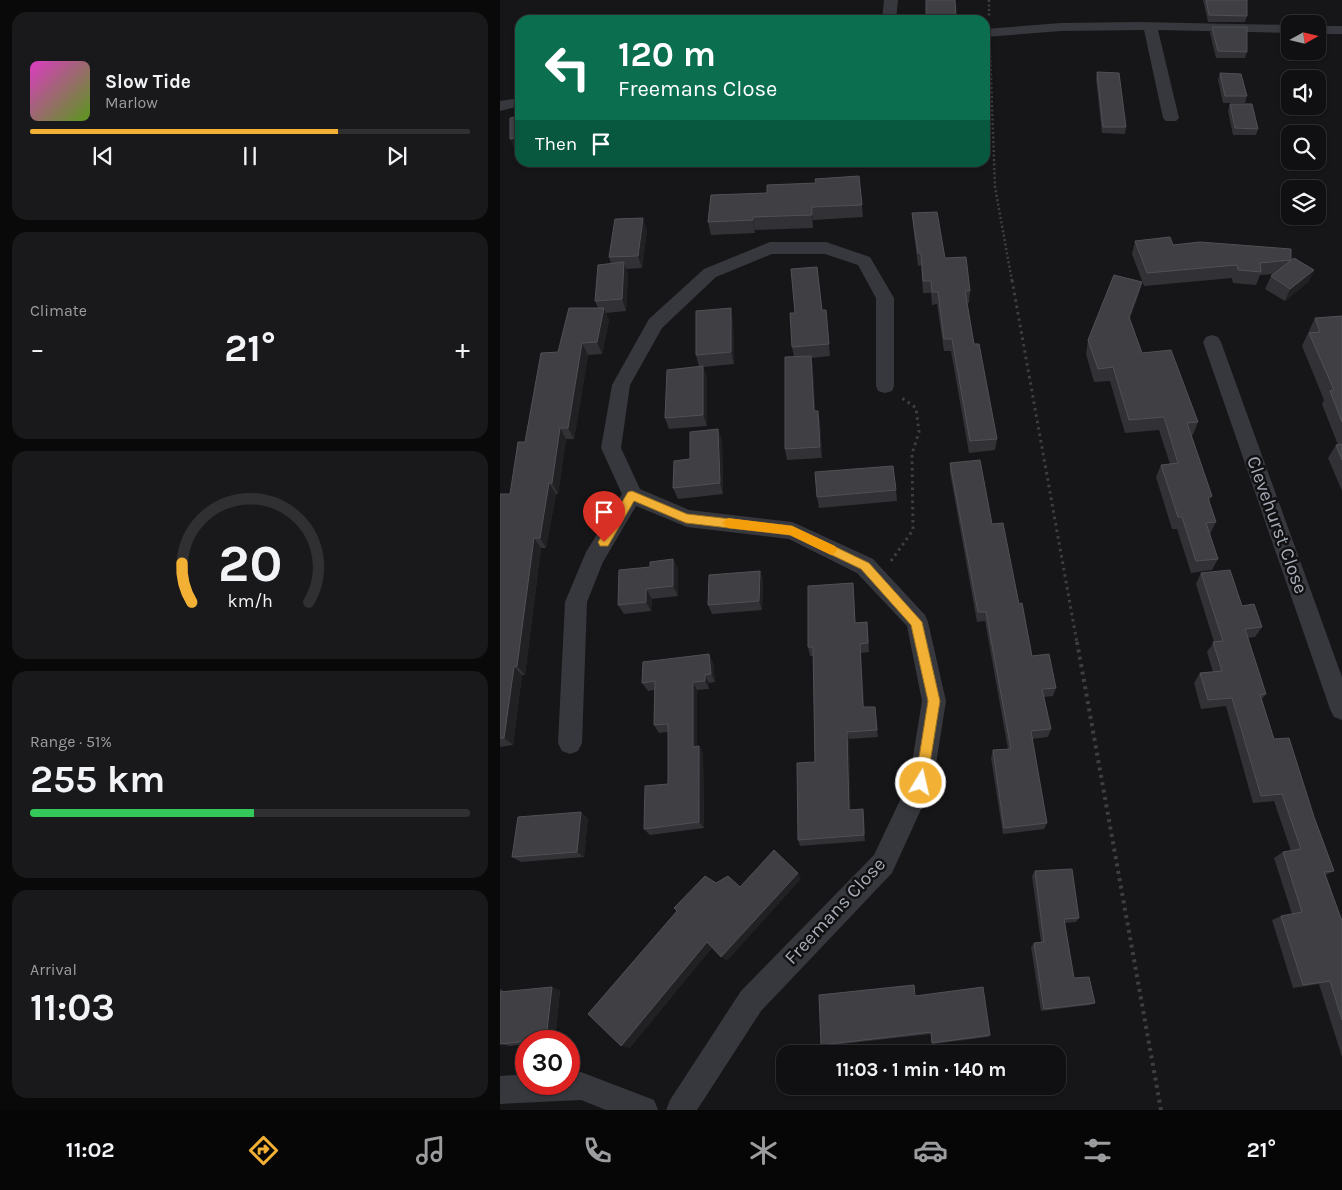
<!DOCTYPE html>
<html lang="en">
<head>
<meta charset="utf-8">
<style>
  body { margin:0; font-family:Karla,sans-serif; background:#19191b; color:#f1f3f6; height:100vh; display:flex; flex-direction:column; font-size:19px; white-space:nowrap }
  * { box-sizing:border-box; margin:0 }
  p { font-size:16px; color:#9c9d9f }
  .icon { flex:none; width:28px; height:28px; fill:none; stroke:currentColor; stroke-width:2; stroke-linecap:round; stroke-linejoin:round }
  .map { position:relative; flex:1; overflow:hidden }
  .panel { display:flex; flex-direction:column; gap:12px; padding:12px; background:#09090a; width:500px }
  .panel>* { flex:none }
  .top-card { position:absolute; left:15px; top:15px; width:475px; height:152px; border-radius:15px; box-shadow:0 1px 4px #0004,0 0 0 1px #303032; background:#0b6e4f; color:#fff; overflow:hidden }
  .needle { width:32px; rotate:82deg }
  .tools { position:absolute; left:781px; top:15px; display:grid; gap:10px }
  .tools a { display:grid; place-items:center; width:45px; height:45px; border-radius:10px; background:#101012; box-shadow:0 1px 4px #0004,0 0 0 1px #303032; font-size:25px }
  .speed { position:absolute; left:15px; top:1030px; display:flex; gap:10px; font-size:25px; font-weight:700; text-align:center }
  .speed>* { display:grid; place-content:center; width:65px; height:65px; border-radius:50%; background:#101012; box-shadow:0 1px 4px #0004,0 0 0 1px #303032; line-height:1 }
  .speed .limit { border:8px solid #d22; background:#fff; color:#111 }
  .pin { position:absolute; display:grid; place-items:center; width:42px; height:42px; color:#fff; margin:-51px -21px; border-radius:50% 50% 50% 0; rotate:-45deg; box-shadow:0 0 5px #0007 }
  .pin .icon { rotate:45deg }
  .me { position:absolute; width:55px; margin:-28px; rotate:9deg; stroke-linejoin:round; filter:drop-shadow(0 0 4px #0008) }
  .turn { display:flex; align-items:center; gap:18px; height:105px; padding:0 20px; font-size:22px }
  .turn .icon { width:65px; height:65px; stroke-width:2.5 }
  .turn b { display:block; font-size:35px; line-height:42px }
  .then { display:flex; align-items:center; height:48px; padding:0 20px; background:#0003; gap:10px; font-size:19px }
  .big { font-size:38px; font-weight:700; line-height:1.1 }
  .panel .widget { flex:1; display:flex; flex-direction:column; justify-content:center; gap:8px; min-width:0; padding:0 18px; border-radius:15px; background:#19191b }
  .panel .dial { align-items:center; gap:0 }
  .dial svg { height:130px; overflow:visible; fill:none; stroke:#303032; stroke-width:7; stroke-linecap:round; text-anchor:middle }
  .dial text { fill:#f1f3f6; stroke:none }
  .song { display:flex; align-items:center; gap:15px }
  .cover { width:60px; height:60px; border-radius:8px; background:linear-gradient(135deg,hsl(310 70% 55%),hsl(90 70% 35%)) }
  .played { height:5px; border-radius:2px; background:linear-gradient(90deg,#f2b134 70%,#303032 70%) }
  .keys { display:flex; justify-content:space-around; direction:ltr }
  .heat { display:flex; justify-content:space-between; align-items:center; font-size:28px; direction:ltr }
  .charge { height:8px; border-radius:4px; background:linear-gradient(90deg,#34c759 51%,#303032 0) }
  .trip { position:absolute; left:276px; top:1045px; width:290px; height:50px; border-radius:15px; background:#101012; box-shadow:0 1px 4px #0004,0 0 0 1px #303032; font-weight:700; line-height:50px; text-align:center }
  .menu { display:flex; height:80px; justify-content:space-around; align-items:center; background:#060607; color:#9c9d9f }
  .menu .icon { width:35px; height:35px }
  .menu .current { color:#f2b134 }
  .menu b { font-size:22px; color:#f1f3f6 }
  main { display:flex; flex:1; min-height:0 }
  .map>svg:first-child { display:block }
  .lines { fill:none; stroke-linecap:round; stroke-linejoin:round }
  .path-far2 { stroke:#3d3f44; stroke-width:2.5; stroke-dasharray:2 2.5; stroke-linecap:butt }
  .path-far1 { stroke:#3d3f44; stroke-width:3; stroke-dasharray:2.5 4; stroke-linecap:butt }
  .path { stroke:#3d3f44; stroke-width:4; stroke-dasharray:3 4.5; stroke-linecap:butt }
  .street { fill:#37383d; fill-rule:evenodd }
  .wall { fill:#323236 }
  .shaded-wall { fill:#212124 }
  .building { fill:#3f3f44; stroke:#4f5156 }
  .route { fill:#f2b134; stroke:#9d7322 }
  .slow { fill:#f59e0b }
  .labels { text-anchor:middle; dominant-baseline:central; stroke-width:5; stroke-linejoin:round; paint-order:stroke }
  .street-label { font-size:19px; fill:#a8adb8; stroke:#111113 }
</style>
</head>
<body>
<main>
<section class="panel">
<div class="widget">
<div class="song"><i class="cover"></i><div><b>Slow Tide</b><p>Marlow</p></div></div>
<div class="played"></div>
<div class="keys"><svg class="icon" aria-label="previous" viewBox="0 0 24 24"><path d="M18 5L8 12l10 7zM5 5v14"/></svg><svg class="icon" aria-label="pause" viewBox="0 0 24 24"><path d="M8 5v14M16 5v14"/></svg><svg class="icon" aria-label="next" viewBox="0 0 24 24"><path d="M6 5l10 7-10 7zM19 5v14"/></svg></div>
</div>
<div class="widget"><p>Climate</p>
<div class="heat"><a>−</a><b class="big">21°</b><a>+</a></div>
</div>
<div class="widget dial"><svg viewBox="0 0 100 80">
<path d="M14 69A42 42 0 1 1 86 69"/>
<path d="M14 69A42 42 0 0 1 8 45" stroke="#f2b134"/>
<text x="50" y="56" font-size="32" font-weight="700">20</text>
<text x="50" y="72" font-size="11">km/h</text>
</svg></div>
<div class="widget"><p>Range · 51%</p><b class="big">255 km</b><div class="charge"></div></div>
<div class="widget"><p>Arrival</p><b class="big">11:03</b></div>
</section>
<div class="map">
<svg width="842" height="1110" viewBox="0 0 842 1110">
  <rect width="100%" height="100%" fill="#161618"/>
  <g class="lines">
    <path class="path-far2" d="M 489,0 L 489,17
      M 490,51 L 495,187 L 512,281"/>
    <path class="path-far1" d="M 512,280 L 577,643
      M 391,561 L 413,530 L 412,454 L 419,432 L 416,408 L 402,398"/>
    <path class="path" d="M 577,642 L 661,1110"/>
    <path class="street" d="M 384,0 L 398,0 L 396,20 L 382,20 Z
      M 638,22 L 790,25 L 790,33 L 658,30 L 679,118 L 676,121 L 666,121 L 663,118 L 644,30 L 561,31 L 485,37 L 485,29 L 561,23 Z
      M 818,26 L 842,26 L 842,34 L 818,34 Z
      M 20,98 L 20,106 L 0,111 L 0,101 Z
      M 270,242 L 326,242 L 370,257 L 394,298 L 394,386 L 392,391 L 385,393 L 378,391 L 376,386 L 376,298 L 358,265 L 325,254 L 272,254 L 216,277 L 162,328 L 130,385 L 121,448 L 140,489 L 189,510 L 292,522 L 299,525 L 373,559 L 425,615 L 428,622 L 446,701 L 433,783 L 392,873 L 261,1011 L 197,1110 L 166,1110 L 170,1100 L 241,991 L 374,855 L 409,781 L 422,701 L 407,626 L 357,573 L 289,539 L 187,527 L 136,506 L 103,562 L 87,602 L 82,743 L 78,751 L 70,754 L 62,751 L 58,743 L 65,602 L 86,552 L 122,494 L 101,448 L 112,385 L 149,319 L 204,269 Z
      M 712,335 L 718,337 L 721,342 L 842,677 L 842,720 L 834,717 L 830,709 L 703,342 L 706,337 Z
      M 69,1072 L 81,1072 L 154,1100 L 158,1110 L 106,1110 L 81,1100 L 0,1104 L 0,1076 L 26,1074 L 26,1084 L 69,1084 Z"/>
  </g>
  <path class="wall" d="M 426,0 L 456,15 L 456,20 L 426,20 Z
    M 703,0 L 747,0 L 747,16 L 745,22 L 708,22 Z
    M 712,27 L 747,52 L 745,58 L 716,58 L 710,33 Z
    M 597,72 L 626,127 L 625,134 L 602,133 L 596,79 Z
    M 720,73 L 747,96 L 745,103 L 723,103 L 718,80 Z
    M 730,104 L 758,129 L 756,135 L 733,135 L 728,111 Z
    M 359,176 L 363,217 L 313,220 L 313,228 L 255,230 L 255,233 L 211,235 L 208,222 L 267,193 L 316,183 Z
    M 412,213 L 470,291 L 469,303 L 467,303 L 474,344 L 497,439 L 495,450 L 469,453 L 451,351 L 444,351 L 437,304 L 432,305 L 431,293 L 423,293 L 421,265 L 418,266 L 413,226 Z
    M 147,230 L 142,268 L 126,269 L 128,275 L 126,311 L 106,313 L 109,320 L 102,354 L 88,355 L 74,439 L 66,439 L 58,494 L 56,494 L 46,548 L 41,548 L 25,675 L 22,675 L 13,745 L 0,747 L 0,494 L 10,494 L 25,442 L 58,352 L 98,308 L 95,301 L 111,264 L 109,257 Z
    M 635,241 L 673,245 L 791,260 L 814,270 L 808,282 L 785,301 L 765,289 L 771,276 L 774,274 L 760,275 L 756,285 L 733,283 L 732,278 L 644,286 L 632,254 Z
    M 642,282 L 638,296 L 630,319 L 642,353 L 698,422 L 693,435 L 691,435 L 712,496 L 709,503 L 716,522 L 710,534 L 718,559 L 712,570 L 691,573 L 677,529 L 672,529 L 656,477 L 661,465 L 670,464 L 659,430 L 625,433 L 610,381 L 594,382 L 586,354 L 588,340 Z
    M 326,310 L 330,356 L 311,358 L 313,368 L 315,411 L 320,422 L 322,458 L 287,460 L 285,449 L 294,357 L 292,347 L 295,313 Z
    M 842,316 L 842,491 L 828,458 L 836,445 L 838,445 L 822,404 L 824,400 L 802,346 L 815,318 Z
    M 233,321 L 234,364 L 203,367 L 207,378 L 207,426 L 169,429 L 165,418 L 199,367 L 196,355 Z
    M 222,440 L 223,494 L 178,499 L 173,488 L 190,459 Z
    M 450,463 L 492,524 L 519,604 L 532,656 L 556,688 L 553,696 L 544,697 L 551,729 L 548,737 L 532,739 L 547,823 L 544,829 L 503,834 L 491,758 L 493,750 L 508,749 L 485,621 L 477,622 L 450,473 Z
    M 396,490 L 397,501 L 319,508 L 317,497 Z
    M 173,559 L 178,569 L 178,596 L 152,599 L 151,611 L 124,614 L 118,605 L 150,567 Z
    M 260,571 L 263,580 L 262,610 L 212,614 L 208,605 Z
    M 701,573 L 742,606 L 762,627 L 755,637 L 748,638 L 766,694 L 762,699 L 774,739 L 814,817 L 834,871 L 826,875 L 842,921 L 842,1057 L 819,984 L 793,988 L 772,920 L 781,916 L 792,914 L 774,858 L 783,852 L 791,851 L 774,801 L 753,803 L 726,706 L 701,709 L 694,683 L 700,673 L 713,672 L 707,652 L 714,642 L 696,584 Z
    M 354,593 L 355,623 L 367,622 L 368,631 L 369,652 L 361,653 L 364,707 L 375,707 L 378,737 L 349,739 L 350,810 L 364,815 L 365,841 L 300,846 L 298,840 L 315,762 L 313,656 L 310,656 L 308,647 Z
    M 209,654 L 213,663 L 215,682 L 209,683 L 209,689 L 197,690 L 197,746 L 199,746 L 203,753 L 204,828 L 150,835 L 144,829 L 168,784 L 168,732 L 159,733 L 154,725 L 154,690 L 148,691 L 142,683 Z
    M 88,818 L 84,857 L 21,862 L 12,857 Z
    M 535,871 L 579,918 L 576,922 L 565,923 L 574,978 L 595,1003 L 590,1005 L 541,1011 L 531,947 L 534,943 L 541,942 L 532,876 Z
    M 0,989 L 3,990 L 2,992 L 60,990 L 55,1041 L 26,1041 L 26,1044 L 10,1046 L 0,1044 Z
    M 415,996 L 490,1035 L 488,1037 L 432,1044 L 431,1034 L 324,1046 L 321,1045 Z"/>
  <path class="shaded-wall" d="M 20,137 L 20,151 L 15,151 L 10,139 Z
    M 312,207 L 313,220 L 313,228 L 312,215 Z
    M 253,217 L 255,230 L 255,233 L 253,220 Z
    M 143,218 L 147,230 L 142,268 L 138,256 Z
    M 124,262 L 128,275 L 126,311 L 122,299 Z
    M 814,270 L 808,282 L 785,301 L 790,289 Z
    M 642,282 L 638,296 L 626,331 L 629,317 Z
    M 104,308 L 109,320 L 102,354 L 97,342 Z
    M 231,308 L 233,321 L 234,364 L 231,352 Z
    M 82,343 L 88,355 L 74,439 L 68,428 Z
    M 311,356 L 313,368 L 315,422 L 314,411 Z
    M 203,366 L 207,378 L 207,426 L 203,415 Z
    M 318,411 L 320,422 L 322,458 L 320,447 Z
    M 60,428 L 66,439 L 58,494 L 52,483 Z
    M 218,429 L 222,440 L 223,494 L 220,483 Z
    M 49,483 L 56,494 L 46,548 L 40,538 Z
    M 712,496 L 707,508 L 708,498 Z
    M 34,538 L 41,548 L 25,675 L 17,666 Z
    M 173,559 L 178,569 L 178,596 L 173,586 Z
    M 260,571 L 263,580 L 262,610 L 259,601 Z
    M 353,583 L 354,593 L 356,632 L 355,623 Z
    M 146,589 L 152,599 L 151,611 L 146,602 Z
    M 360,644 L 361,653 L 364,715 L 363,707 Z
    M 209,654 L 213,663 L 215,682 L 211,674 Z
    M 14,667 L 22,675 L 13,745 L 4,738 Z
    M 205,675 L 209,683 L 209,689 L 205,681 Z
    M 193,682 L 197,690 L 197,754 L 193,747 Z
    M 347,732 L 349,739 L 351,816 L 349,810 Z
    M 199,746 L 203,753 L 204,828 L 199,822 Z
    M 363,809 L 364,815 L 365,841 L 364,835 Z
    M 81,812 L 88,818 L 84,857 L 77,852 Z
    M 298,873 L 301,879 L 227,961 L 221,957 Z
    M 207,942 L 213,947 L 130,1048 L 121,1046 Z
    M 52,987 L 60,990 L 55,1041 L 46,1039 Z"/>
  <path class="building" d="M 426,0 L 455,0 L 456,15 L 426,15 Z
    M 706,0 L 747,0 L 747,16 L 709,15 Z
    M 712,27 L 747,27 L 747,52 L 718,51 Z
    M 597,72 L 619,73 L 626,127 L 603,127 Z
    M 720,73 L 741,74 L 747,96 L 725,96 Z
    M 730,104 L 752,104 L 758,129 L 735,128 Z
    M 20,116 L 20,137 L 10,139 L 10,118 Z
    M 359,176 L 362,205 L 312,207 L 312,215 L 253,217 L 253,220 L 208,222 L 211,195 L 267,193 L 267,185 L 316,183 L 315,179 Z
    M 437,212 L 445,258 L 466,257 L 470,291 L 465,291 L 474,344 L 479,344 L 497,439 L 470,441 L 452,339 L 444,339 L 438,292 L 432,292 L 431,281 L 423,281 L 421,253 L 418,253 L 412,213 Z
    M 143,218 L 138,256 L 109,257 L 115,219 Z
    M 670,237 L 673,245 L 700,242 L 791,249 L 791,260 L 760,263 L 761,272 L 738,270 L 737,265 L 647,273 L 635,241 Z
    M 794,258 L 814,270 L 790,289 L 771,276 Z
    M 124,262 L 122,299 L 95,301 L 98,265 Z
    M 317,267 L 322,310 L 326,310 L 329,344 L 292,347 L 290,313 L 295,313 L 291,269 Z
    M 614,275 L 642,282 L 629,317 L 642,353 L 671,350 L 698,422 L 687,423 L 712,496 L 708,498 L 716,522 L 706,523 L 718,559 L 696,561 L 682,517 L 678,517 L 661,465 L 678,463 L 664,417 L 629,420 L 613,367 L 598,369 L 588,340 Z
    M 69,308 L 104,308 L 97,342 L 82,343 L 68,428 L 60,428 L 52,483 L 49,483 L 40,538 L 34,538 L 17,666 L 14,667 L 4,738 L 0,738 L 0,494 L 10,494 L 18,442 L 25,442 L 41,353 L 58,352 Z
    M 231,308 L 231,352 L 196,355 L 196,311 Z
    M 842,316 L 842,422 L 830,391 L 834,390 L 809,333 L 820,332 L 815,318 Z
    M 311,356 L 314,411 L 318,411 L 320,447 L 285,449 L 285,357 Z
    M 203,366 L 203,415 L 165,418 L 167,370 Z
    M 218,429 L 220,483 L 173,488 L 174,461 L 190,459 L 190,432 Z
    M 842,444 L 842,460 L 836,445 Z
    M 480,460 L 492,524 L 503,523 L 519,604 L 522,603 L 532,656 L 549,654 L 556,688 L 542,689 L 551,729 L 531,731 L 547,823 L 504,828 L 493,750 L 511,749 L 486,612 L 478,612 L 450,463 Z
    M 393,466 L 396,490 L 317,497 L 315,472 Z
    M 173,559 L 173,586 L 146,589 L 146,602 L 118,605 L 119,570 L 150,567 L 150,562 Z
    M 730,570 L 742,606 L 754,604 L 762,627 L 745,629 L 766,694 L 760,695 L 774,739 L 789,738 L 814,817 L 834,871 L 824,872 L 842,921 L 842,1020 L 830,981 L 803,985 L 781,916 L 802,912 L 783,852 L 801,849 L 782,794 L 761,796 L 732,698 L 708,700 L 700,673 L 722,671 L 713,642 L 723,641 L 701,573 Z
    M 260,571 L 259,601 L 208,605 L 209,575 Z
    M 353,583 L 355,623 L 367,622 L 368,643 L 360,644 L 363,707 L 375,707 L 377,730 L 347,732 L 349,810 L 363,809 L 364,835 L 298,840 L 297,763 L 315,762 L 313,647 L 308,647 L 308,586 Z
    M 209,654 L 211,674 L 205,675 L 205,681 L 193,682 L 193,747 L 199,746 L 199,822 L 144,829 L 145,786 L 168,784 L 168,724 L 154,725 L 155,681 L 142,683 L 143,662 Z
    M 81,812 L 77,852 L 12,857 L 18,817 Z
    M 274,850 L 298,873 L 221,957 L 207,942 L 121,1046 L 88,1014 L 177,911 L 174,908 L 205,876 L 216,883 L 228,876 L 240,887 Z
    M 572,869 L 579,918 L 564,919 L 574,978 L 589,977 L 595,1003 L 544,1009 L 534,943 L 544,942 L 535,871 Z
    M 414,985 L 415,996 L 483,987 L 490,1035 L 432,1043 L 431,1032 L 321,1045 L 319,995 Z
    M 52,987 L 46,1039 L 0,1044 L 0,992 Z"/>
  <path class="route" d="M 132,491 L 187,514 L 292,526 L 369,563 L 422,622 L 440,701 L 426,788 L 421,790 L 417,788 L 415,783 L 428,701 L 411,625 L 361,569 L 290,535 L 186,523 L 134,501 L 108,546 L 100,546 L 98,542 L 100,539 L 128,492 Z"/>
  <path class="slow" d="M 228,518 L 292,526 L 335,546 L 337,550 L 335,553 L 331,555 L 290,535 L 228,528 L 222,523 Z"/>
  <g class="labels">
    <g class="street-label">
      <text transform="translate(777 525) rotate(70)">Clevehurst Close</text>
      <text transform="translate(335 911) rotate(-47)">Freemans Close</text>
    </g>
  </g>
</svg>
<div class="tools">
<a><svg class="needle" viewBox="-14 -14 28 28"><path d="M0-13l5 13h-10z" fill="#e53935"/><path d="M0 13l5-13h-10z" fill="#9c9d9f"/></svg></a>
<a><svg class="icon" aria-label="sound" viewBox="0 0 24 24"><path d="M4 9h4l5-4v14l-5-4H4zM17 9q2 3 0 6"/></svg></a>
<a><svg class="icon" aria-label="search" viewBox="0 0 24 24"><circle cx="10" cy="10" r="6"/><path d="M15 15l6 6"/></svg></a>
<a><svg class="icon" aria-label="layers" viewBox="0 0 24 24"><path d="M12 4l9 5-9 5-9-5zM3 14l9 5 9-5"/></svg></a>
</div>
<div class="speed"><div class="limit">30</div></div>
<div class="pin" style="left:104px;top:542px;background:#d93025"><svg class="icon" aria-label="arrive" viewBox="0 0 24 24"><path d="M6 21V4h12l-3 4 3 4H6"/></svg></div>
<svg class="me" style="left:421px;top:783px" viewBox="-20 -20 40 40"><circle r="17" fill="#f2b134" stroke="#fff" stroke-width="3"/><path d="M0-11L8 9 0 5-8 9z" fill="#fff"/></svg>
<div class="trip">11:03 · 1 min · 140 m</div>
<div class="top-card">
<div class="turn"><svg class="icon" aria-label="left" viewBox="0 0 24 24"><path d="M17 20v-9H6M10 6l-5 5 5 5"/></svg><div><b>120 m</b>Freemans Close</div></div>
<div class="then">Then<svg class="icon" aria-label="arrive" viewBox="0 0 24 24"><path d="M6 21V4h12l-3 4 3 4H6"/></svg></div>
</div>
</div>
</main>
<nav class="menu">
<b>11:02</b>
<svg class="icon current" aria-label="directions" viewBox="0 0 24 24"><path d="M12 3l9 9-9 9-9-9zM9 14v-3h6M13 9l2 2-2 2"/></svg>
<svg class="icon" aria-label="music" viewBox="0 0 24 24"><path d="M9 18V5l10-2v13"/><circle cx="6" cy="18" r="3"/><circle cx="16" cy="16" r="3"/></svg>
<svg class="icon" aria-label="phone" viewBox="0 0 24 24"><path d="M5 4h4l2 5-3 2q2 4 5 5l2-3 5 2v4C11 20 4 13 5 4z"/></svg>
<svg class="icon" aria-label="climate" viewBox="0 0 24 24"><path d="M12 3v18M4 7l16 10M4 17L20 7"/></svg>
<svg class="icon" aria-label="car" viewBox="0 0 24 24"><path d="M5 17H2v-5l4-1 3-4h7l3 4 3 1v5h-3M9 17h6M6 11h13"/><circle cx="7" cy="17" r="2"/><circle cx="17" cy="17" r="2"/></svg>
<svg class="icon" aria-label="filters" viewBox="0 0 24 24"><path d="M4 7h16M4 17h16"/><circle cx="9" cy="7" r="2"/><circle cx="15" cy="17" r="2"/></svg>
<b>21°</b>
</nav>
</body>
</html>
